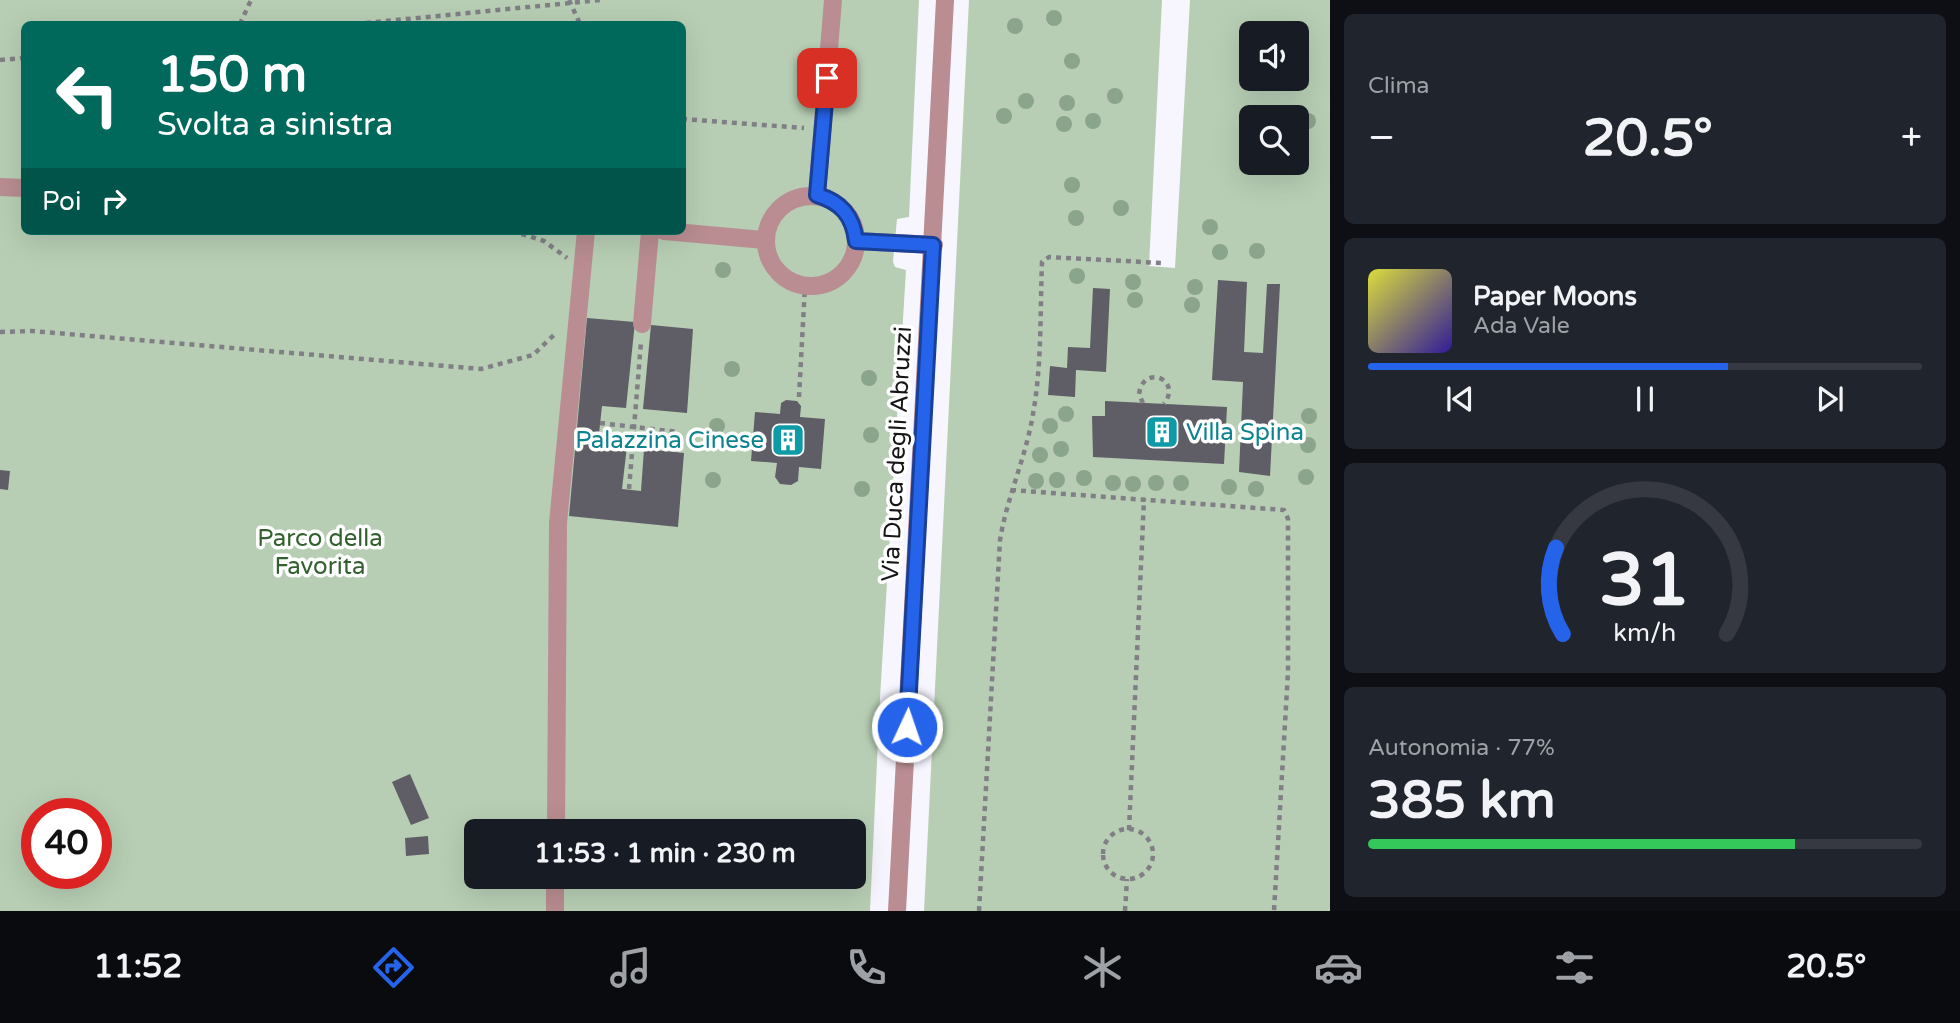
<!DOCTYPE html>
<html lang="it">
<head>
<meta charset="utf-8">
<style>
  body { margin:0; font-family:"Varela Round",sans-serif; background:#20242c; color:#f1f3f6; height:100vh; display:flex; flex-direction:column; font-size:26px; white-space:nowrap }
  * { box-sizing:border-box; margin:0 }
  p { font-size:23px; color:#9ea1a6 }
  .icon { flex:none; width:38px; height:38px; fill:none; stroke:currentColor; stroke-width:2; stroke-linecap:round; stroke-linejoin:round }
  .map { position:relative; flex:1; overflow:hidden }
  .side { display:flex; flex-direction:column; gap:14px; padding:14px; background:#0d0f14; width:630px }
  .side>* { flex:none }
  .guide { position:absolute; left:21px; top:21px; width:665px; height:214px; border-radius:10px; box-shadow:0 7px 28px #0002; background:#00695c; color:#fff; overflow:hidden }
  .tools { position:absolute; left:1239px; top:21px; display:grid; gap:14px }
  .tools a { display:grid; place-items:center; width:70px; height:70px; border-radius:10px; background:#171b24; box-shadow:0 7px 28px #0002; font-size:35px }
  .speed { position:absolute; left:21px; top:798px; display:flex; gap:14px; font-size:35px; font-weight:700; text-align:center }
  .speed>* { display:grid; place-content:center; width:91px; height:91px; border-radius:50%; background:#171b24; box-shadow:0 7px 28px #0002; line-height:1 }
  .speed .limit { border:10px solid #d22; background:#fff; color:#111 }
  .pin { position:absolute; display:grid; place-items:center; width:60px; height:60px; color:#fff; margin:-30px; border-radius:14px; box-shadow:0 4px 10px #0006 }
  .me { position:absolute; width:77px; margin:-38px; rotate:3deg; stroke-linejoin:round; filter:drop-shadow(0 0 5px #0008) }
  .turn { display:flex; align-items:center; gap:24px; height:147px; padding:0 21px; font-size:32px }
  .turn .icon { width:91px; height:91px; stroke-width:2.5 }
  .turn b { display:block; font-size:49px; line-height:60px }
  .then { display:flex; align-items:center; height:66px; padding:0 21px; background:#0003; gap:14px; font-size:26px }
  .big { font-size:52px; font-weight:800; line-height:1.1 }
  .side .widget { flex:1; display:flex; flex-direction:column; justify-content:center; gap:10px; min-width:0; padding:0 24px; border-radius:10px; background:#20242c }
  .side .dial { align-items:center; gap:0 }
  .dial svg { height:182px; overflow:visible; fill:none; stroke:#363941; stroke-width:7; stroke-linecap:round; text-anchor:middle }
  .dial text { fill:#f1f3f6; stroke:none }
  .song { display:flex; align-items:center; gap:21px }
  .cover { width:84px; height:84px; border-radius:10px; background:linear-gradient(135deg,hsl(60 70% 55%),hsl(250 70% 35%)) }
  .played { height:7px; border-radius:4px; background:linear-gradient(90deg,#2563eb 65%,#363941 65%) }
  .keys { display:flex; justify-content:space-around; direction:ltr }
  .heat { display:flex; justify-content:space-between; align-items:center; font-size:38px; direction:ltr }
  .charge { height:10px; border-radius:5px; background:linear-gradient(90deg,#34c759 77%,#363941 0) }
  .trip { position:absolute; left:464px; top:819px; width:402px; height:70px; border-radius:10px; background:#171b24; box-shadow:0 7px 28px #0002; font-weight:800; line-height:70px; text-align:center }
  .tabs { display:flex; height:112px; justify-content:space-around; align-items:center; background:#090b0e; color:#9ea1a6 }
  .tabs .icon { width:49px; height:49px }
  .tabs .active { color:#2563eb }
  .tabs b { font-size:32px; color:#f1f3f6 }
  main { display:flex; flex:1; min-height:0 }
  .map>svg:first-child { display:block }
  .green { fill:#b7ceb4; fill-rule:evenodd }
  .building { fill:#5f5e66 }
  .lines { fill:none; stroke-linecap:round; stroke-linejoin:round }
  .path { stroke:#807f85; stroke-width:4.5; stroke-dasharray:5 5; stroke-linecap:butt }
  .minor { stroke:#b98d91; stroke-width:18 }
  .tree { fill:#8ba48c }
  .route-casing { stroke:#184099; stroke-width:18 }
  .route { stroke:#2563eb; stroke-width:12 }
  .labels { text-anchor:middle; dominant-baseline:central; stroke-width:7; stroke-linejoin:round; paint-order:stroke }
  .culture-label { font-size:24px; fill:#0d838f; stroke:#fff; text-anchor:start }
  .street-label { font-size:24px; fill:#161619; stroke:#fff }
  .park-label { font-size:24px; fill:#33602e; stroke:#fff }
</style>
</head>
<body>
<main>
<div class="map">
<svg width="1330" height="911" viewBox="0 0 1330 911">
  <rect width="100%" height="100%" fill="#f7f6ff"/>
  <path class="green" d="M 0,0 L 919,0 L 909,217 L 897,219 L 893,262 L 895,267 L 906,270 L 880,698 L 870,911 L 0,911 ZM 24,24 L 682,24 L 682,231 L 24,231 ZM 37,814 L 96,814 L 96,873 L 37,873 ZM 476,831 L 854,831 L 854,877 L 476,877 Z
    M 969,0 L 1162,0 L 1149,266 L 1175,268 L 1190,0 L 1330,0 L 1330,911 L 924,911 ZM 1251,33 L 1297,33 L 1297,79 L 1251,79 ZM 1251,117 L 1297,117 L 1297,163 L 1251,163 Z"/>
  <path class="building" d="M 1218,280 L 1247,282 L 1244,352 L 1263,353 L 1267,284 L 1280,284 L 1270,476 L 1239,472 L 1243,382 L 1212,380 Z
    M 1093,288 L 1110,289 L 1106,372 L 1076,370 L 1075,397 L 1048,395 L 1050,366 L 1067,368 L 1068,347 L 1090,348 Z
    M 587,318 L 635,322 L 626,408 L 602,406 L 598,443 L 627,446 L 622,489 L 641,491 L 644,449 L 684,453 L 678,527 L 569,516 Z
    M 651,325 L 693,329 L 687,413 L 643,409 Z
    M 786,400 L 797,401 L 801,406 L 800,417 L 825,419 L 821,469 L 799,467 L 798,481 L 791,485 L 780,484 L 775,477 L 777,463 L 751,461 L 755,412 L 780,414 L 781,403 Z
    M 1105,401 L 1227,407 L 1224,464 L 1093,457 L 1092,416 L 1105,416 Z
    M 0,470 L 10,471 L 8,490 L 0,489 Z
    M 410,774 L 429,818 L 411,825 L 392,782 Z
    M 428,836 L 429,854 L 406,856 L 405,838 Z"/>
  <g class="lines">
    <path class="path" d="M 569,0 L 580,24
      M 240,24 L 251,0
      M 356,24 L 600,0
      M 0,60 L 24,58
      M 682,119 L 804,128
      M 512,231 L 544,241 L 567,258
      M 0,332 L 32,331 L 481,369 L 533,355 L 557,332
      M 799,397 L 805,286
      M 1143,403 L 1139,395 C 1142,363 1183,379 1164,404
      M 600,423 L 678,432
      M 629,489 L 641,342
      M 1011,490 L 1284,510 L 1288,519 L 1288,672 L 1274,911
      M1103 854a25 25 0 1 1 50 0a25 25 0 1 1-50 0Z
      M 1129,830 L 1144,499
      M 979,911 L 1000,540 C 1007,497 1026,457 1033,414 C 1042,364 1040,312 1042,262 L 1049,257 L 1162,263
      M 1125,911 L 1127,879"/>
    <path class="minor" d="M 0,187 L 24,188
      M 817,195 L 833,0
      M766 241a45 45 0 1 1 90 0a45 45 0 1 1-90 0Z
      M 664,231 L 765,240
      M 856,241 L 934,245
      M 642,324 L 650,231
      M 556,831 L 558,523 L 586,231
      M 555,911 L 555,877
      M 897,911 L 945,0"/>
  </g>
  <g class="tree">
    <circle cx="1054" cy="18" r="8"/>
    <circle cx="1015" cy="26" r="8"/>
    <circle cx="1072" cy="61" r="8"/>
    <circle cx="1115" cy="96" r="8"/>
    <circle cx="1026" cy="101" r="8"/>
    <circle cx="1067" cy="103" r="8"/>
    <circle cx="1004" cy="116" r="8"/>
    <circle cx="1093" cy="121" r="8"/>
    <circle cx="1308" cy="121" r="8"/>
    <circle cx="1064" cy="124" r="8"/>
    <circle cx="1072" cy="185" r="8"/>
    <circle cx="1121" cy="208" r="8"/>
    <circle cx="1076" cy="218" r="8"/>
    <circle cx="1210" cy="227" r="8"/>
    <circle cx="1257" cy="251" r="8"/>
    <circle cx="1220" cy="252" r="8"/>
    <circle cx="723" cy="270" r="8"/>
    <circle cx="1077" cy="276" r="8"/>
    <circle cx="1133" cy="282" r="8"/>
    <circle cx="1195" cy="287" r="8"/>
    <circle cx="1135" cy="300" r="8"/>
    <circle cx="1192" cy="305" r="8"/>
    <circle cx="732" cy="369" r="8"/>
    <circle cx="869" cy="378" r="8"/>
    <circle cx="1066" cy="414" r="8"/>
    <circle cx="1309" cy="416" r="8"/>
    <circle cx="717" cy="426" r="8"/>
    <circle cx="1050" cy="426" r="8"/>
    <circle cx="871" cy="435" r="8"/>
    <circle cx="1308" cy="445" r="8"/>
    <circle cx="1061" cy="449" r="8"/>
    <circle cx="1040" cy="455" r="8"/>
    <circle cx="1306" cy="477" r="8"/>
    <circle cx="1084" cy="478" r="8"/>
    <circle cx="713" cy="480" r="8"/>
    <circle cx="1057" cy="480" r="8"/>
    <circle cx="1036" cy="481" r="8"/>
    <circle cx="1113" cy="483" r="8"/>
    <circle cx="1156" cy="483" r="8"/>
    <circle cx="1181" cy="483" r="8"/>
    <circle cx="1133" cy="484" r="8"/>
    <circle cx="1229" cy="487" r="8"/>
    <circle cx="862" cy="489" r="8"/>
    <circle cx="1256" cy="489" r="8"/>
  </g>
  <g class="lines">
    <defs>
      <path id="route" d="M 827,78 L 817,195 C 841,202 853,216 856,241 L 933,245 L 907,727"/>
    </defs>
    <use href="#route" class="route-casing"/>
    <use href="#route" class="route"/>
  </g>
  <defs>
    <symbol id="building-square" viewBox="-11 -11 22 22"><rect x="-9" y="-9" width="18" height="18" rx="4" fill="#0f9aa8" stroke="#fff"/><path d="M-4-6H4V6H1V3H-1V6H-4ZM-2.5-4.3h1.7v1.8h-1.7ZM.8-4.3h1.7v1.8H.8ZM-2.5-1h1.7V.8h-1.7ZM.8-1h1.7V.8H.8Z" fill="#fff"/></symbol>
  </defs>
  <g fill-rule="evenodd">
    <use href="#building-square" x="1143" y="413" width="38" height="38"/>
    <use href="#building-square" x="769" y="421" width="38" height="38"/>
  </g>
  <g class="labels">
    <g class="culture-label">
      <text x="1186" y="432">Villa Spina</text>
      <text x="764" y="440" text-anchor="end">Palazzina Cinese</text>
    </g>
    <g class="street-label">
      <text transform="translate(897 454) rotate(-87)">Via Duca degli Abruzzi</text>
    </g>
    <g class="park-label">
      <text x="320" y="538">Parco della<tspan x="320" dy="28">Favorita</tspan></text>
    </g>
  </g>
</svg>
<div class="tools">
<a><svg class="icon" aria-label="sound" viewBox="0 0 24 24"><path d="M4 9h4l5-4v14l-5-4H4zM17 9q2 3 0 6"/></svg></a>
<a><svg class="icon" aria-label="search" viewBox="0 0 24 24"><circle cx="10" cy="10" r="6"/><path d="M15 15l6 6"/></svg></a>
</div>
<div class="speed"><div class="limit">40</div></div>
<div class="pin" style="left:827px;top:78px;background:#d93025"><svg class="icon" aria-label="arrive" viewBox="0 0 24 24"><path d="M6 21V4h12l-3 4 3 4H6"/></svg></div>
<svg class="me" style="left:907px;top:727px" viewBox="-20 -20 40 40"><circle r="17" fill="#2563eb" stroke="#fff" stroke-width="3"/><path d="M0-11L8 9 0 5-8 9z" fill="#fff"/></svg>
<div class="trip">11:53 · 1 min · 230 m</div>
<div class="guide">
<div class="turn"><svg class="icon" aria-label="left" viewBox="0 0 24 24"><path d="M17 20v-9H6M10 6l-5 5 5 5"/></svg><div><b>150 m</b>Svolta a sinistra</div></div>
<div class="then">Poi<svg class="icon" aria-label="right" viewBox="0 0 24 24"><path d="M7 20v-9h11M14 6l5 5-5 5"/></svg></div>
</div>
</div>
<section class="side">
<div class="widget"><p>Clima</p>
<div class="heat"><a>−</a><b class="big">20.5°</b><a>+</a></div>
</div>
<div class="widget">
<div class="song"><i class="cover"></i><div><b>Paper Moons</b><p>Ada Vale</p></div></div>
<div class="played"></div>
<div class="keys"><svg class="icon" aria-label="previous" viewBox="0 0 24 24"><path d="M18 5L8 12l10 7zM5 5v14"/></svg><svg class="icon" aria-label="pause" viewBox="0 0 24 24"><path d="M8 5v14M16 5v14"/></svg><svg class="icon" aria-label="next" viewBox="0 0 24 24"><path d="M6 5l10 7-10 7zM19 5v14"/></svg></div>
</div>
<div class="widget dial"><svg viewBox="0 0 100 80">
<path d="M14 69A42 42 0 1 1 86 69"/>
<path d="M14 69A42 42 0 0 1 11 31" stroke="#2563eb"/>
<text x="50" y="56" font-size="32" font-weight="700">31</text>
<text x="50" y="72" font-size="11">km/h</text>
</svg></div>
<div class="widget"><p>Autonomia · 77%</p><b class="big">385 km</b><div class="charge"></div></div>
</section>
</main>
<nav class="tabs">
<b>11:52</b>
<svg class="icon active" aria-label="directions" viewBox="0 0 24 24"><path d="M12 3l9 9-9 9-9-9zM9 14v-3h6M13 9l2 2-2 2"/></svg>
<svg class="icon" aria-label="music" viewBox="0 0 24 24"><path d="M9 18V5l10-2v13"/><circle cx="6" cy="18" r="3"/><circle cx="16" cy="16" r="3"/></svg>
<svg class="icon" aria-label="phone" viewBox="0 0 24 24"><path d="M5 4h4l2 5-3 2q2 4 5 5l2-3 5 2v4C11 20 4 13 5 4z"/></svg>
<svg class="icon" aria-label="climate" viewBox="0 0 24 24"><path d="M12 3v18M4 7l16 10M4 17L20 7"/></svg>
<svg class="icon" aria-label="car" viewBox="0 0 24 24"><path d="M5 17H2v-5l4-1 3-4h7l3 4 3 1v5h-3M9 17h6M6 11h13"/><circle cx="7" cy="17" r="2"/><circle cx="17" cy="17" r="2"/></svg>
<svg class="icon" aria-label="filters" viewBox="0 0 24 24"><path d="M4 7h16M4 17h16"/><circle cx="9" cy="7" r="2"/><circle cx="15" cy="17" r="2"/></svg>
<b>20.5°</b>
</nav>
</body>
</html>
